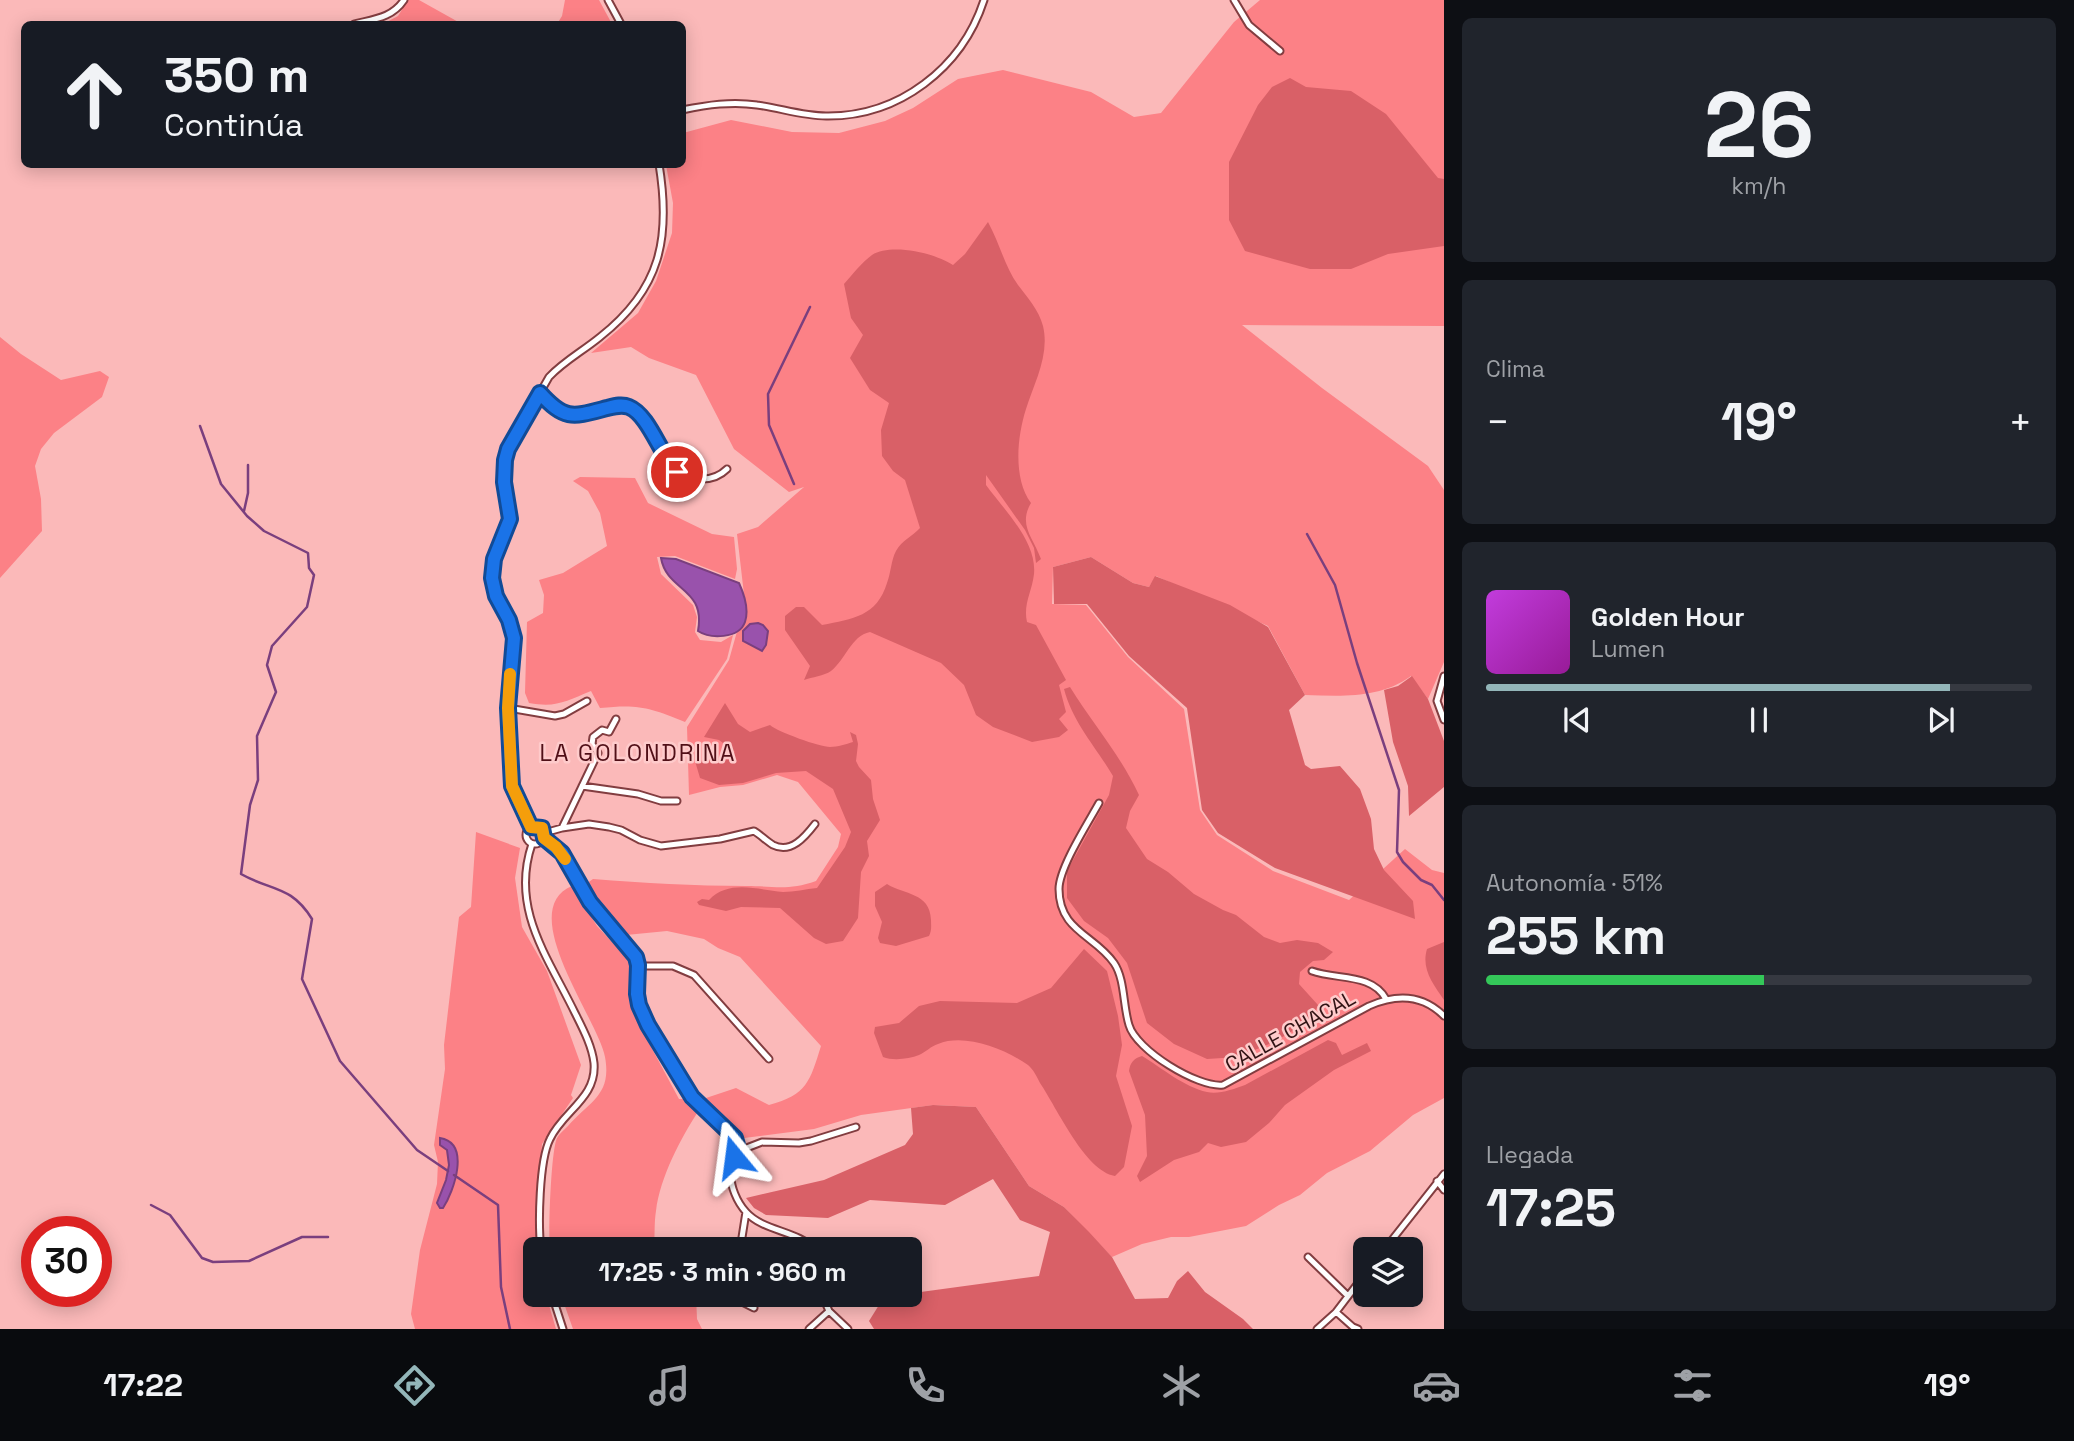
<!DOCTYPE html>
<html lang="es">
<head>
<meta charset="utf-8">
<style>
  body { margin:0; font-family:"Space Grotesk",sans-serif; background:#20242c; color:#f1f3f6; height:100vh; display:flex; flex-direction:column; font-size:26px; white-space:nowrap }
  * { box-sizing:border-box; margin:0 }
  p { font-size:23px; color:#9ea1a6 }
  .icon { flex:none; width:38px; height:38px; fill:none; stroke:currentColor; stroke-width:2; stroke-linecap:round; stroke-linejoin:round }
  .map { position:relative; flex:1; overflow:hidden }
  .panel { display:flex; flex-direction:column; gap:18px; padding:18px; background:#0d0f14; width:630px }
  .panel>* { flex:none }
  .guide { position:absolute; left:21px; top:21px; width:665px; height:147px; border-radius:10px; box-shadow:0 4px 18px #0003; background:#171b24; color:#f1f3f6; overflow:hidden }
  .controls { position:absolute; left:1353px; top:1237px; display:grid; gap:14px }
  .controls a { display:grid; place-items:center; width:70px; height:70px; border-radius:10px; background:#171b24; box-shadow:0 4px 18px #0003; font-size:35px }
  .speed { position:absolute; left:21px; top:1216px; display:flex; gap:14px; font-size:35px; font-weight:700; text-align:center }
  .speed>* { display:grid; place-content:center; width:91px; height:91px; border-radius:50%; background:#171b24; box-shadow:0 4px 18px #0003; line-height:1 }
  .speed .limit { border:10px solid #d22; background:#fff; color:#111 }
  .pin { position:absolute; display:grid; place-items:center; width:60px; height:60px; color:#fff; margin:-30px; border:4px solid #fff; border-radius:50%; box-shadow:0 2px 7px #0007 }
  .me { position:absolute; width:77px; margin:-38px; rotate:344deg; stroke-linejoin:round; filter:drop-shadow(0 0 5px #0008) }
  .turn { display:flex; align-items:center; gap:24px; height:147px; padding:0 28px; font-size:32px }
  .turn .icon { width:91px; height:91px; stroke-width:2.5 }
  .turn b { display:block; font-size:49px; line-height:60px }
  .big { font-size:52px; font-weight:700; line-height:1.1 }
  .panel .widget { flex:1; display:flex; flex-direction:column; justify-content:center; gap:10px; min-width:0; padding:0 24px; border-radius:10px; background:#20242c }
  .panel .dial { align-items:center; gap:0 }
  .dial b { font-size:91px; line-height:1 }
  .song { display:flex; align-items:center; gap:21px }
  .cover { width:84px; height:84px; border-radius:10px; background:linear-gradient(135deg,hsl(290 70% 55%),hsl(300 70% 35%)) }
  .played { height:7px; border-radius:4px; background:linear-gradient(90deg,#93b6b9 85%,#363941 85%) }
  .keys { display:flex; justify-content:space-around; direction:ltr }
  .heat { display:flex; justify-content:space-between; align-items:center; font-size:38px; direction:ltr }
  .charge { height:10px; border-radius:5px; background:linear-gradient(90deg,#34c759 51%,#363941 0) }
  .trip { position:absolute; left:523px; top:1237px; width:399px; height:70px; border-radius:10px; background:#171b24; box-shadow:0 4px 18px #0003; font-weight:700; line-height:70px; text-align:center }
  .dock { display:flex; height:112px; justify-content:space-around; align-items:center; background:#090b0e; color:#9ea1a6 }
  .dock .icon { width:49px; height:49px }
  .dock .active { color:#93b6b9 }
  .dock b { font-size:32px; color:#f1f3f6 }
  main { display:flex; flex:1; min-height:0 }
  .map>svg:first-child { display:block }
  .green { fill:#fc8186 }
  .forest { fill:#d96067 }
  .water { fill:#9952ac; stroke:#7a3f7e; stroke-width:2 }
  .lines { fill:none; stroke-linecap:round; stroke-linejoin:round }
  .stream { stroke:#7a3f7e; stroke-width:2.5 }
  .minor-casing { stroke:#823d40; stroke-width:9 }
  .minor { stroke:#fff; stroke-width:5 }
  .route-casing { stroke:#114b97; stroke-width:18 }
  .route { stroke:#1a73e8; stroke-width:12 }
  .slow { stroke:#f59e0b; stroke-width:12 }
  .labels { text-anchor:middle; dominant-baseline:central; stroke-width:5; stroke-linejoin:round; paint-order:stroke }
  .street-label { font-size:21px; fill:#301314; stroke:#fecbcb }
  .neighbourhood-label { font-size:23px; letter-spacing:2px; fill:#500f17; stroke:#fecbcb }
</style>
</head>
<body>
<main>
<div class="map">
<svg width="1444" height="1329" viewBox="0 0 1444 1329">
  <rect width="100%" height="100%" fill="#fbb9b9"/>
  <path class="green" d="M 408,0 L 419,0 L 462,24 L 383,24 L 398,16 Z
    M 565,0 L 599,0 L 612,24 L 557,24 L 562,16 Z
    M 1260,0 L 1444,0 L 1444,326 L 1242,325 L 1322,388 L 1428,466 L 1444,490 L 1444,662 L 1428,699 L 1411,676 C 1379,699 1343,696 1305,695 L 1268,626 L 1156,576 L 1149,587 L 1133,583 L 1091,557 L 1053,567 L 1052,604 L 1086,605 L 1128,657 L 1184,709 L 1200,810 L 1217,835 L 1273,871 L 1349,900 L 1405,849 L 1432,870 L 1444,873 L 1444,1098 L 1413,1115 L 1370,1151 L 1327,1173 L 1300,1195 L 1279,1205 L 1246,1226 L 1189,1237 L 1171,1237 L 1142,1244 L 1112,1257 L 1064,1207 L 1029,1186 L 976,1107 L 933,1105 L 861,1115 L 814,1129 L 744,1138 L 714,1108 L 699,1110 C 681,1138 660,1177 656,1211 C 654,1223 655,1237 654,1249 L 550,1250 C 548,1234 551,1150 557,1138 C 559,1134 564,1130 568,1126 C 590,1101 612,1095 605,1057 C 598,1019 514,910 572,886 L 597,926 L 628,959 L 632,970 L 631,998 L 635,1017 L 679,1099 L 703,1099 L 736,1088 L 769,1105 C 807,1095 810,1081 821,1046 L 740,957 L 718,948 L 704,939 L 667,931 L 626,935 L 586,884 L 593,879 C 644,883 694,886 746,886 C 774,886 788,891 816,881 L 838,847 L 841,834 L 798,782 L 777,775 L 743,785 L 720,787 L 689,795 L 687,727 L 729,660 L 745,603 L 737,534 L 758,527 L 804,487 L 789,492 L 734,449 L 696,375 L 649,358 L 631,347 L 591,353 L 638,313 L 656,281 L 672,233 L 673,203 L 666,165 L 682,164 L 683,133 L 731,120 L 792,132 L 839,133 L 885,121 L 913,108 L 958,79 L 1003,70 L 1091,92 L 1134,117 L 1161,113 L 1234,22 Z
    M 0,337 L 21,354 L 61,380 L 100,371 L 109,377 L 102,397 L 54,433 L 41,449 L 35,466 L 41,499 L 42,531 L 0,578 Z
    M 580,477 L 635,478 L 648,503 L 712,534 L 734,537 L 737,569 L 735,579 L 675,556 L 657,557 L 661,574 L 693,605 L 697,617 L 695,632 L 700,640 L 721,642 L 733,635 L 727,659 L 685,722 C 649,707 638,704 600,708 L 591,691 C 566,701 557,708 529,703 L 525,693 L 527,622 L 543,613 L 544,595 L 539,580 L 563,573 L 607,546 L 600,513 L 588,491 L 573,481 Z
    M 476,832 L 520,848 L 515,878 L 522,927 L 547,971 L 581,1065 L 571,1095 L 573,1098 L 542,1144 L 535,1258 L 536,1295 L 546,1295 L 556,1329 L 415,1329 L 411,1314 L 420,1250 L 437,1184 L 438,1162 L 434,1145 L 445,1069 L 444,1045 L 459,917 L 471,907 Z
    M 561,1295 L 696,1295 L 697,1319 L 702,1329 L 573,1329 Z"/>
  <path class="forest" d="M 1290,78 L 1306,87 L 1351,91 L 1386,114 L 1438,178 L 1444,179 L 1444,246 L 1388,254 L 1351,269 L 1310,269 L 1245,251 L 1229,220 L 1229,162 L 1258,105 L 1272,87 Z
    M 988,222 C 999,242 1005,267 1018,285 C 1027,297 1039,310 1043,326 C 1050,355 1034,383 1026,409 C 1017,437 1013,479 1031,503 C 1018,525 1033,537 1041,559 L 1036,563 L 1034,548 L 1025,530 L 986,475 L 986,485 C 1004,510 1037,541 1034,574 C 1032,592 1023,604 1027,622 L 1036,625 L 1066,680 L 1059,685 L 1066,712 L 1059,719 L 1068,730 L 1059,737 L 1032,742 L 993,727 L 976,715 L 964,685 L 941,663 L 870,632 C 851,636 846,659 831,671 C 824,676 812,677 804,680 L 810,666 L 785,630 L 785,616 L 796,607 L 804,607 L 822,625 C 853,619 877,616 887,583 C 891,573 891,560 896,551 C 902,540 912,537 920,528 L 905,480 L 893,471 L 882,456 L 881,430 L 889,403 L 870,390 L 850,358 L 863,335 L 851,318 L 844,284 C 852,275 862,262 872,255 C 891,243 935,253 953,265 L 965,254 Z
    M 1091,557 L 1133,583 L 1149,587 L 1155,576 L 1230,605 L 1268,627 L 1305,695 L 1289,710 L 1305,765 L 1311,769 L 1340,766 L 1360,789 L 1371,819 L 1374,849 L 1384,870 L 1413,901 L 1415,919 L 1275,868 L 1218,833 L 1202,810 L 1187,708 L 1129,656 L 1087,604 L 1054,604 L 1053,567 Z
    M 1412,676 L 1428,699 L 1444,741 L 1444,787 L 1409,816 L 1408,786 L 1393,742 L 1384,690 L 1398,686 Z
    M 1070,687 C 1093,724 1121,756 1139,795 L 1130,811 L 1126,828 L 1147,859 L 1168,872 L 1194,894 L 1223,910 L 1236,915 L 1264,937 L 1280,943 L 1297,940 L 1318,943 L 1333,952 L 1324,960 L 1313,961 L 1300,972 L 1299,984 L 1318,1005 L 1312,1019 L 1276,1041 L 1238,1057 L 1207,1059 L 1174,1044 L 1147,1023 L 1127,963 L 1108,938 L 1084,921 L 1067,898 L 1067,871 L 1109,795 L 1113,776 C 1096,747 1073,723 1064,689 Z
    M 725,703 L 738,724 L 750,732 L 770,725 C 778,732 820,747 830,747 C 838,747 846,744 853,742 L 850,732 L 856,735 L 858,744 L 856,761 L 859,767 L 871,780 L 873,799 L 880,820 L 867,841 L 869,856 L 861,872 L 858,918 L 843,941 L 826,944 L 814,938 L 780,908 L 741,907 L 726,911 L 699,905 L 697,902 L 702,899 L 709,900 C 729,879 758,890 783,892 C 794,892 806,889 817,888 L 845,847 L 851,832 L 833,789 L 806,771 L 776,773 L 743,783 L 719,785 L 700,778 L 695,761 L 719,759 L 735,752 L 719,740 L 704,737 Z
    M 887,884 C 904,895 930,892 931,920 C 931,926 932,930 929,936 L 896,946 L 880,943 L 878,938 L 882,922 L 875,906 L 875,892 Z
    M 1444,942 L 1444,1000 C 1433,984 1421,969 1427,949 Z
    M 1084,949 L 1107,971 L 1118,1016 L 1122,1045 L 1116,1076 L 1132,1126 L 1124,1167 L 1115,1176 C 1085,1171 1057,1108 1040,1083 C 1037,1077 1033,1069 1028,1065 C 1005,1049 965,1033 938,1044 C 931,1046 926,1052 919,1055 C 909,1059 893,1061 883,1057 L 874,1033 L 875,1027 L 899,1023 L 919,1006 L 940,1001 L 1017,1003 L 1051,988 Z
    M 1328,1040 L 1336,1043 L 1342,1055 L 1367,1043 L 1371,1051 L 1334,1070 L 1285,1105 L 1269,1123 L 1246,1142 L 1221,1147 L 1208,1143 L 1199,1152 L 1174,1160 L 1140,1182 L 1137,1176 L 1147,1156 L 1145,1115 L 1129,1071 C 1130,1063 1134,1058 1142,1056 C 1162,1068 1184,1087 1207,1092 C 1218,1095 1234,1089 1245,1085 Z
    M 933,1105 L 976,1107 L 1029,1186 L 1064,1207 L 1089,1232 L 1112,1257 L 1135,1299 L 1168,1298 L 1177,1281 L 1188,1271 L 1205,1292 L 1243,1319 L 1253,1329 L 874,1329 L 869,1321 L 884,1297 L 1039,1276 L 1050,1232 L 1020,1220 L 993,1179 L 945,1205 L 870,1200 L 828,1218 L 766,1215 L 754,1208 L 746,1198 L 824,1180 L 905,1145 L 913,1134 L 911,1108 Z"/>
  <path class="water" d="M 661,558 L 676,559 L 739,583 C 744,594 749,610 745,622 C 739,639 710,639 698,631 C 706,587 667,592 661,558 Z
    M 758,623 L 763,625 L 768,631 L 766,645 L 762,651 L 743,641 L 743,631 L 750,624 Z
    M 440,1138 C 471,1143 454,1191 443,1208 L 440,1208 L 437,1203 L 446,1180 L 449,1165 L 447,1150 L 440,1145 Z"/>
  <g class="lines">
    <path class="stream" d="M 200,426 L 221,484 L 247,516 L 264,531 L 308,553 L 309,568 L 314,575 L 307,607 L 272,646 L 267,665 L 276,692 L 257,736 L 258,780 L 250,805 L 241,874 C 271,891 291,885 312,919 L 302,979 L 340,1061 L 417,1150 L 448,1171
      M 794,484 L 769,425 L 768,394 L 810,307
      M 244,511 L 248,493 L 248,465
      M 1307,534 L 1335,585 L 1357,663 L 1399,790 L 1397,852 L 1403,862 L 1421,880 L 1432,885 L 1444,900
      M 454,1175 L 498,1205 L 501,1287 L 510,1329
      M 151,1205 L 170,1215 L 202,1258 L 213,1262 L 249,1261 L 302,1237 L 328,1237"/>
    <defs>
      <path id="minor" d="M 608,0 L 621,24
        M 1234,0 L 1249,25 L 1280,51
        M 354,24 C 374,19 392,18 404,0
        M 682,110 C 707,105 732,101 757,105 C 780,108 803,116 826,116 C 899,117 962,68 984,0
        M 540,393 C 570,427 582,414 621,405 C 661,414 655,480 702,479 C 711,479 720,476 727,469
        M 1444,676 L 1437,701 L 1444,720
        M 508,708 L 555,716 L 564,714 L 587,701
        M 582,786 L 638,794 L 661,801 L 677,801
        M 1099,803 C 1088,823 1059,868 1059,889 C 1059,931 1095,935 1114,963 C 1125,979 1123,1006 1129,1025 C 1136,1050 1198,1088 1223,1085 L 1369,1006 C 1396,994 1422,994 1444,1016
        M526 835a9 9 0 1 1 18 0a9 9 0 1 1-18 0Z
        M 531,827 L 512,786 L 508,708 L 514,637 L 509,620 L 496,596 L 492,577 L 494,559 L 510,518 L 503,471 L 508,449 L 549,377 C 564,361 583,351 600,337 C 661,289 671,238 659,164
        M 562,828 L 589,824 L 609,827 L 621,830 L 640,840 L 661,846 L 720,839 L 754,831 C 761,835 766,841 773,845 C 791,854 805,837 815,824
        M 544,833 L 562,828 L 598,753 L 592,744 L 593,737 L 602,730 L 609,732 L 616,719
        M 544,838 L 562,853 L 590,902 L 636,956 C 640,972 634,988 638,1004 C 643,1025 678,1078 692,1096 C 703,1111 725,1120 734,1137 C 740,1149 732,1160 731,1173 C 730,1186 737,1202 746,1212 C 764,1232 798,1230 815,1250
        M 532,844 C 510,909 548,957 575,1013 C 583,1029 592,1046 594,1063 C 597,1098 563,1111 550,1139 C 539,1161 538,1225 541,1250
        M 638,966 L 673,966 L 694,975 L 769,1059
        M 1312,971 C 1337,980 1372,973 1386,999
        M 736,1152 L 762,1142 L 799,1143 L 811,1141 L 856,1127
        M 1437,1181 L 1444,1190
        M 740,1250 L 746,1212
        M 1384,1250 L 1444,1174
        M 1308,1257 L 1348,1296
        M 552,1295 L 563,1329
        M 735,1295 L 736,1299 L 754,1308
        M 822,1295 L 829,1311 L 848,1329
        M 1336,1312 L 1353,1327 L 1358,1329
        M 809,1329 L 829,1311
        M 1317,1329 L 1336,1312 L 1365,1274"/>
    </defs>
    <use href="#minor" class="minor-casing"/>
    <use href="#minor" class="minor"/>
  </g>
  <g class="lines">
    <defs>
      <path id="route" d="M 677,472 C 661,456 649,415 629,407 C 622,404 615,406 607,408 C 573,417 565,421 540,393 L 508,449 L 505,460 L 504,482 L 510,519 L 494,559 L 492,578 L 496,596 L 509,620 L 514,638 L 508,708 L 512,786 L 531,827 L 542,828 L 544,838 L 562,853 L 590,902 L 636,957 L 638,965 L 637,994 L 639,1005 L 648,1025 L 692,1097 L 735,1138 L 737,1145 L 734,1157"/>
    </defs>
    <use href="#route" class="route-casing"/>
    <use href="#route" class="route"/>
    <path class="slow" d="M 510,674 L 508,708 L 512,786 L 531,827 L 542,828 L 544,838 L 556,847 L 565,859"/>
  </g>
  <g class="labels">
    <g class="street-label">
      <text transform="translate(1290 1031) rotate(-29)">CALLE CHACAL</text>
    </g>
    <g class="neighbourhood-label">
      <text x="638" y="753">LA GOLONDRINA</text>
    </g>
  </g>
</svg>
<div class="controls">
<a><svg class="icon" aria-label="layers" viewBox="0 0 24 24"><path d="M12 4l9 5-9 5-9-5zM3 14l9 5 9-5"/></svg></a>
</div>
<div class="speed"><div class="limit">30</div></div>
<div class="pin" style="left:677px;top:472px;background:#d93025"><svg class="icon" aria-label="arrive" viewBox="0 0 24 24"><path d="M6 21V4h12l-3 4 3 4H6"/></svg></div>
<svg class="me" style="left:734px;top:1157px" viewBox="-20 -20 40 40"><path d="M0-17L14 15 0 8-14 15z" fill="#1a73e8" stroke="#fff" stroke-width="4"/></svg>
<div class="trip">17:25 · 3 min · 960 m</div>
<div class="guide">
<div class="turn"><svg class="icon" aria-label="ahead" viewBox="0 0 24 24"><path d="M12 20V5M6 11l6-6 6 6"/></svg><div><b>350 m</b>Continúa</div></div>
</div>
</div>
<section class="panel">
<div class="widget dial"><b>26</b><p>km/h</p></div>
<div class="widget"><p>Clima</p>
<div class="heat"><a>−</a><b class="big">19°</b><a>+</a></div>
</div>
<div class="widget">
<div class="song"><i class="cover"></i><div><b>Golden Hour</b><p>Lumen</p></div></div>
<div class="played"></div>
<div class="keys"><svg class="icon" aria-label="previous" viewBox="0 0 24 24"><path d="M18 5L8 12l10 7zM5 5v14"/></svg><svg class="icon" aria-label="pause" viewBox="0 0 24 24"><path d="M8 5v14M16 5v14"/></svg><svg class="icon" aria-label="next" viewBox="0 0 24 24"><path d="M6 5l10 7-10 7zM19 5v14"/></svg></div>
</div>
<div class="widget"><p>Autonomía · 51%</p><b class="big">255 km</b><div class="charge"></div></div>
<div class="widget"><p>Llegada</p><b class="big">17:25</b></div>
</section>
</main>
<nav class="dock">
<b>17:22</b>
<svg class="icon active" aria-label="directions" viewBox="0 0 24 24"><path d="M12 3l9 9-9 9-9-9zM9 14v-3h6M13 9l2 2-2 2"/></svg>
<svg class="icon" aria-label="music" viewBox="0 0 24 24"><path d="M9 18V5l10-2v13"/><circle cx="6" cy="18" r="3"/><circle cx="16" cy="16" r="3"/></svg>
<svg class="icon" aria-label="phone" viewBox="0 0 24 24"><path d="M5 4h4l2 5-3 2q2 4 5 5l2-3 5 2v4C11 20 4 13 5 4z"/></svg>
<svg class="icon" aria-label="climate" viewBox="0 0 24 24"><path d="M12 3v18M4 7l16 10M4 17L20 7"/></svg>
<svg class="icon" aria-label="car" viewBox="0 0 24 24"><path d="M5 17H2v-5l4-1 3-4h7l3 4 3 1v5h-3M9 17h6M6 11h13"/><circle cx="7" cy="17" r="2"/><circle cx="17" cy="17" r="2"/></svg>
<svg class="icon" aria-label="filters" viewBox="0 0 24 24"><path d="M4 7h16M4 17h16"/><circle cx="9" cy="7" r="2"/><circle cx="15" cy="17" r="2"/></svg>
<b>19°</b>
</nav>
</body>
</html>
